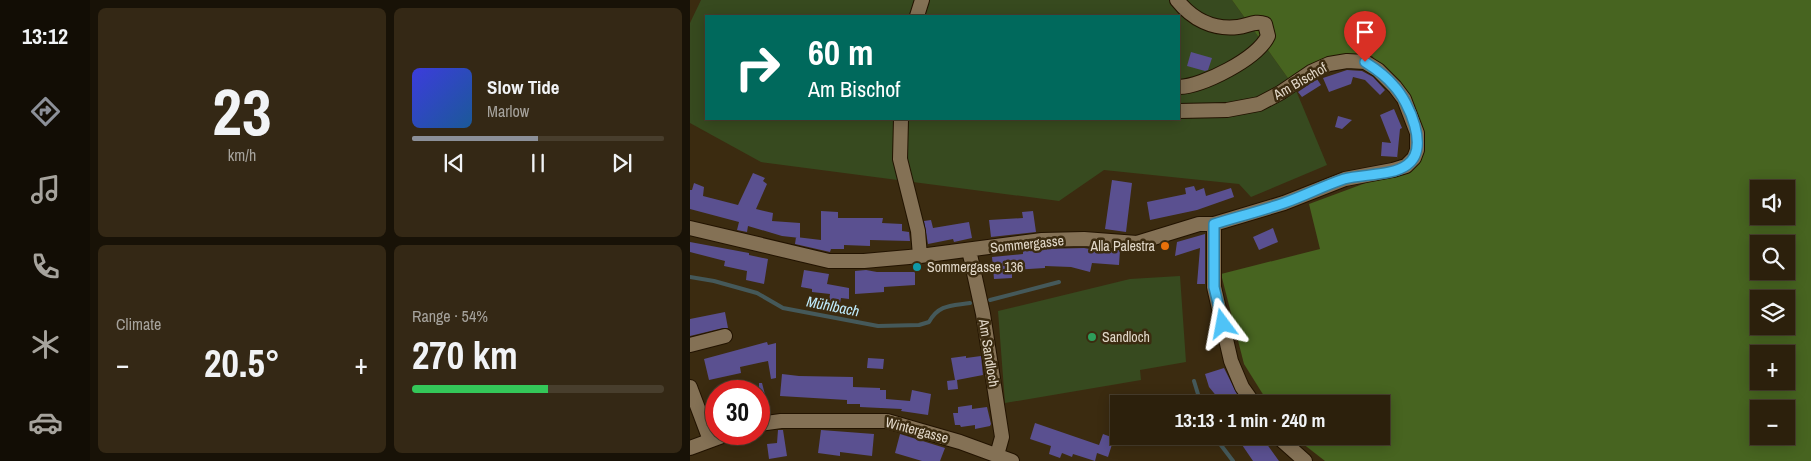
<!DOCTYPE html>
<html lang="en">
<head>
<meta charset="utf-8">
<style>
  body { margin:0; font-family:"Archivo Narrow",sans-serif; background:#342815; color:#f1f3f6; height:100vh; display:flex; flex-direction:column; font-size:19px; white-space:nowrap }
  * { box-sizing:border-box; margin:0 }
  p { font-size:16px; color:#a6a39d }
  .icon { flex:none; width:28px; height:28px; fill:none; stroke:currentColor; stroke-width:2; stroke-linecap:round; stroke-linejoin:round }
  .map { position:relative; flex:1; overflow:hidden }
  .details { display:flex; flex-direction:column; gap:8px; padding:8px; background:#181207; width:600px }
  .details>* { flex:none }
  .top-card { position:absolute; left:15px; top:15px; width:475px; height:105px; border-radius:0px; box-shadow:0 2px 12px #0003,0 0 0 1px #483e2d; background:#00695c; color:#fff; overflow:hidden }
  .controls { position:absolute; left:1060px; top:180px; display:grid; gap:10px }
  .controls a { display:grid; place-items:center; width:45px; height:45px; border-radius:0px; background:#2c200c; box-shadow:0 2px 12px #0003,0 0 0 1px #483e2d; font-size:25px }
  .speed { position:absolute; left:15px; top:380px; display:flex; gap:10px; font-size:25px; font-weight:700; text-align:center }
  .speed>* { display:grid; place-content:center; width:65px; height:65px; border-radius:50%; background:#2c200c; box-shadow:0 2px 12px #0003,0 0 0 1px #483e2d; line-height:1 }
  .speed .limit { border:8px solid #d22; background:#fff; color:#111 }
  .pin { position:absolute; display:grid; place-items:center; width:42px; height:42px; color:#fff; margin:-51px -21px; border-radius:50% 50% 50% 0; rotate:-45deg; box-shadow:0 0 5px #0007 }
  .pin .icon { rotate:45deg }
  .me { position:absolute; width:55px; margin:-28px; rotate:347deg; stroke-linejoin:round; filter:drop-shadow(0 0 4px #0008) }
  .turn { display:flex; align-items:center; gap:18px; height:105px; padding:0 20px; font-size:22px }
  .turn .icon { width:65px; height:65px; stroke-width:2.5 }
  .turn b { display:block; font-size:35px; line-height:42px }
  .big { font-size:38px; font-weight:800; line-height:1.1 }
  .details .tile { flex:1; display:flex; flex-direction:column; justify-content:center; gap:8px; min-width:0; padding:0 18px; border-radius:8px; background:#342815 }
  .details .dial { align-items:center; gap:0 }
  .dial b { font-size:65px; line-height:1 }
  .song { display:flex; align-items:center; gap:15px }
  .cover { width:60px; height:60px; border-radius:8px; background:linear-gradient(135deg,hsl(240 70% 55%),hsl(210 70% 35%)) }
  .played { height:5px; border-radius:2px; background:linear-gradient(90deg,#8c9099 50%,#483e2d 50%) }
  .keys { display:flex; justify-content:space-around; direction:ltr }
  .heat { display:flex; justify-content:space-between; align-items:center; font-size:28px; direction:ltr }
  .charge { height:8px; border-radius:4px; background:linear-gradient(90deg,#34c759 54%,#483e2d 0) }
  .details .tiles { flex:1; display:grid; gap:8px; grid-template-columns:repeat(2,1fr) }
  .trip { position:absolute; left:420px; top:395px; width:280px; height:50px; border-radius:0px; background:#2c200c; box-shadow:0 2px 12px #0003,0 0 0 1px #483e2d; font-weight:800; line-height:50px; text-align:center }
  main { display:flex; flex:1; min-height:0 }
  .tabs { display:flex; flex-direction:column; width:90px; justify-content:space-around; align-items:center; background:#120d05; color:#a6a39d }
  .tabs .icon { width:35px; height:35px }
  .tabs .selected { color:#8c9099 }
  .tabs b { font-size:22px; color:#f1f3f6 }
  .map>svg:first-child { display:block }
  .green { fill:#374a1f; fill-rule:evenodd }
  .forest { fill:#476420; fill-rule:evenodd }
  .lines { fill:none; stroke-linecap:round; stroke-linejoin:round }
  .stream { stroke:#45595a; stroke-width:4 }
  .building { fill:#5a5090 }
  .street-casing { stroke:#221300; stroke-width:16 }
  .street { stroke:#847155; stroke-width:14 }
  .route-casing { stroke:#337fa1; stroke-width:12 }
  .route { stroke:#4fc3f7; stroke-width:9 }
  .food-dot { fill:#e8710a; stroke:#3b2b10; stroke-width:2 }
  .culture-dot { fill:#0f9aa8; stroke:#3b2b10; stroke-width:2 }
  .leisure-dot { fill:#2e9e5b; stroke:#3b2b10; stroke-width:2 }
  .labels { text-anchor:middle; dominant-baseline:central; stroke-width:5; stroke-linejoin:round; paint-order:stroke }
  .street-label { font-size:14px; fill:#e2d8c9; stroke:#3b2b10 }
  .poi-label { font-size:14px; fill:#e2d8c9; stroke:#3b2b10; text-anchor:start }
  .water-label { font-size:15px; font-style:italic; fill:#bfecfd; stroke:#3b2b10 }
</style>
</head>
<body>
<main>
<nav class="tabs">
<b>13:12</b>
<svg class="icon selected" aria-label="directions" viewBox="0 0 24 24"><path d="M12 3l9 9-9 9-9-9zM9 14v-3h6M13 9l2 2-2 2"/></svg>
<svg class="icon" aria-label="music" viewBox="0 0 24 24"><path d="M9 18V5l10-2v13"/><circle cx="6" cy="18" r="3"/><circle cx="16" cy="16" r="3"/></svg>
<svg class="icon" aria-label="phone" viewBox="0 0 24 24"><path d="M5 4h4l2 5-3 2q2 4 5 5l2-3 5 2v4C11 20 4 13 5 4z"/></svg>
<svg class="icon" aria-label="climate" viewBox="0 0 24 24"><path d="M12 3v18M4 7l16 10M4 17L20 7"/></svg>
<svg class="icon" aria-label="car" viewBox="0 0 24 24"><path d="M5 17H2v-5l4-1 3-4h7l3 4 3 1v5h-3M9 17h6M6 11h13"/><circle cx="7" cy="17" r="2"/><circle cx="17" cy="17" r="2"/></svg>
</nav>
<section class="details">
<div class="tiles">
<div class="tile dial"><b>23</b><p>km/h</p></div>
<div class="tile">
<div class="song"><i class="cover"></i><div><b>Slow Tide</b><p>Marlow</p></div></div>
<div class="played"></div>
<div class="keys"><svg class="icon" aria-label="previous" viewBox="0 0 24 24"><path d="M18 5L8 12l10 7zM5 5v14"/></svg><svg class="icon" aria-label="pause" viewBox="0 0 24 24"><path d="M8 5v14M16 5v14"/></svg><svg class="icon" aria-label="next" viewBox="0 0 24 24"><path d="M6 5l10 7-10 7zM19 5v14"/></svg></div>
</div>
<div class="tile"><p>Climate</p>
<div class="heat"><a>−</a><b class="big">20.5°</b><a>+</a></div>
</div>
<div class="tile"><p>Range · 54%</p><b class="big">270 km</b><div class="charge"></div></div>
</div>
</section>
<div class="map">
<svg width="1121" height="461" viewBox="0 0 1121 461">
  <rect width="100%" height="100%" fill="#3b2b10"/>
  <path class="green" d="M 11,0 L 542,0 L 605,88 L 637,165 L 561,197 L 549,184 L 414,170 L 369,201 L 71,162 L 0,123 L 0,23 ZM 16,16 L 489,16 L 489,119 L 16,119 Z
    M 490,276 L 496,362 L 450,370 L 451,380 L 315,403 L 308,311 L 440,279 Z"/>
  <path class="forest" d="M 542,0 L 1121,0 L 1121,461 L 635,461 L 603,436 L 691,436 L 691,404 L 579,404 L 554,364 L 531,274 L 630,249 L 619,204 L 716,168 L 725,143 L 709,87 L 682,56 L 634,71 L 605,88 ZM 1069,189 L 1096,189 L 1096,216 L 1069,216 ZM 1069,244 L 1096,244 L 1096,271 L 1069,271 ZM 1069,299 L 1096,299 L 1096,326 L 1069,326 ZM 1069,354 L 1096,354 L 1096,381 L 1069,381 ZM 1069,409 L 1096,409 L 1096,436 L 1069,436 Z"/>
  <g class="lines">
    <path class="stream" d="M 0,277 L 24,281 L 67,293 L 93,308 L 188,326 L 229,325 L 239,322 C 249,304 262,306 280,303
      M 300,300 L 369,282
      M 504,381 L 511,404
      M 524,436 L 543,461"/>
  </g>
  <path class="building" d="M 501,52 L 522,58 L 518,70 L 515,71 L 497,66 Z
    M 657,70 L 672,71 L 683,77 L 695,90 L 690,95 L 675,80 L 663,77 L 661,84 L 639,92 L 633,78 Z
    M 627,79 L 631,85 L 612,97 L 608,92 Z
    M 704,109 L 712,128 L 710,129 L 707,159 L 707,157 L 691,156 L 692,142 L 701,143 L 690,115 Z
    M 648,116 L 662,120 L 652,129 L 645,127 Z
    M 63,173 L 75,178 L 73,181 L 77,184 L 66,209 L 83,213 L 82,221 L 110,223 L 110,238 L 92,236 L 58,226 L 57,232 L 47,230 L 49,222 L 0,209 L 0,190 L 2,190 L 4,183 L 14,187 L 13,196 L 48,205 Z
    M 422,180 L 442,183 L 436,232 L 415,229 Z
    M 504,186 L 506,191 L 514,188 L 516,196 L 541,188 L 544,197 L 507,210 L 460,220 L 457,202 L 496,194 L 495,188 Z
    M 131,211 L 148,212 L 148,218 L 193,218 L 192,223 L 212,224 L 212,231 L 219,232 L 220,241 L 180,240 L 180,246 L 154,245 L 154,249 L 141,249 L 140,252 L 105,244 L 106,237 L 131,240 Z
    M 343,211 L 346,232 L 301,237 L 299,220 L 333,218 L 332,212 Z
    M 241,220 L 243,228 L 279,222 L 282,238 L 264,242 L 263,239 L 238,244 L 234,221 Z
    M 583,228 L 588,242 L 569,250 L 563,237 Z
    M 515,234 L 515,284 L 507,284 L 510,248 L 485,256 L 487,242 Z
    M 0,242 L 59,253 L 59,255 L 78,259 L 74,284 L 56,280 L 57,271 L 34,266 L 35,261 L 0,252 Z
    M 394,248 L 416,252 L 416,249 L 430,250 L 429,265 L 402,263 L 400,272 L 381,267 L 355,266 L 355,268 L 322,270 L 322,278 L 304,279 L 302,257 L 333,254 L 333,251 L 353,249 Z
    M 114,270 L 139,274 L 137,284 L 159,288 L 159,299 L 151,298 L 150,303 L 139,301 L 140,294 L 122,292 L 122,289 L 111,287 Z
    M 176,270 L 187,272 L 225,272 L 225,285 L 194,287 L 194,292 L 165,294 L 165,271 Z
    M 35,312 L 38,328 L 33,328 L 0,336 L 0,319 Z
    M 77,342 L 78,345 L 86,343 L 86,378 L 81,379 L 78,361 L 50,367 L 51,373 L 19,380 L 14,359 Z
    M 276,356 L 276,358 L 291,356 L 293,375 L 267,380 L 268,389 L 258,390 L 257,381 L 265,380 L 261,358 Z
    M 178,358 L 194,359 L 193,369 L 177,368 Z
    M 534,368 L 548,396 L 550,404 L 533,404 L 519,387 L 515,374 Z
    M 92,374 L 109,376 L 163,377 L 163,387 L 190,388 L 190,390 L 196,390 L 196,399 L 220,401 L 222,390 L 241,394 L 238,415 L 211,411 L 212,409 L 170,407 L 170,404 L 157,404 L 157,400 L 90,396 Z
    M 69,383 L 72,383 L 79,410 L 69,412 Z
    M 282,405 L 282,409 L 297,407 L 301,424 L 300,426 L 285,429 L 285,425 L 271,427 L 270,425 L 265,425 L 263,413 L 268,413 L 268,407 Z
    M 345,423 L 409,445 L 413,434 L 424,438 L 418,457 L 407,453 L 405,461 L 383,454 L 382,457 L 372,453 L 370,458 L 359,454 L 361,446 L 340,439 Z
    M 88,430 L 93,430 L 97,456 L 79,459 L 77,444 L 87,443 Z
    M 131,430 L 184,434 L 182,456 L 150,452 L 150,456 L 128,453 Z
    M 210,434 L 255,448 L 250,461 L 232,461 L 205,453 Z
    M 546,436 L 571,436 L 589,461 L 563,461 Z"/>
  <g class="lines">
    <defs>
      <path id="street" d="M 487,0 C 502,19 523,30 548,27 C 558,26 565,20 575,24 L 578,36 C 567,59 513,86 489,87
        M 227,16 L 232,0
        M 211,119 L 210,159 L 228,231 L 230,256
        M 524,224 L 524,287 L 541,361 L 552,387 L 564,404
        M 0,228 L 139,261 L 174,261 L 230,256 L 352,240 L 394,239 L 447,243 L 509,224 L 524,224 L 594,203 L 655,179 L 703,170 L 716,166 L 724,158 L 727,150 L 727,133 L 714,99 L 705,87 L 688,70 L 675,62 L 657,61 L 639,64 L 621,72 L 590,93 L 569,104 L 537,110 L 489,111
        M 279,250 L 293,314 L 312,437 L 307,455
        M 0,345 L 35,336
        M 0,387 L 20,440
        M 69,424 L 91,421 L 197,421 L 270,442 L 322,461
        M 587,436 L 615,461
        M 0,448 L 38,434"/>
    </defs>
    <use href="#street" class="street-casing"/>
    <use href="#street" class="street"/>
  </g>
  <g class="lines">
    <defs>
      <path id="route" d="M 533,324 L 524,287 L 524,224 C 547,217 571,211 594,203 C 614,196 633,186 654,179 C 672,174 702,176 717,165 C 740,149 719,102 704,86 C 696,76 686,69 675,62"/>
    </defs>
    <use href="#route" class="route-casing"/>
    <use href="#route" class="route"/>
  </g>
  <circle class="food-dot" cx="475" cy="246" r="5"/>
  <circle class="culture-dot" cx="227" cy="267" r="5"/>
  <circle class="leisure-dot" cx="402" cy="337" r="5"/>
  <g class="labels">
    <g class="street-label">
      <text transform="translate(610 81) rotate(-30)">Am Bischof</text>
      <text transform="translate(337 244) rotate(-6)">Sommergasse</text>
      <text transform="translate(299 353) rotate(81)">Am Sandloch</text>
      <text transform="translate(227 430) rotate(15)">Wintergasse</text>
    </g>
    <g class="poi-label">
      <text x="465" y="246" text-anchor="end">Alla Palestra</text>
      <text x="237" y="267">Sommergasse 136</text>
      <text x="412" y="337">Sandloch</text>
    </g>
    <g class="water-label">
      <text transform="translate(143 306) rotate(11)">Mühlbach</text>
    </g>
  </g>
</svg>
<div class="controls">
<a><svg class="icon" aria-label="sound" viewBox="0 0 24 24"><path d="M4 9h4l5-4v14l-5-4H4zM17 9q2 3 0 6"/></svg></a>
<a><svg class="icon" aria-label="search" viewBox="0 0 24 24"><circle cx="10" cy="10" r="6"/><path d="M15 15l6 6"/></svg></a>
<a><svg class="icon" aria-label="layers" viewBox="0 0 24 24"><path d="M12 4l9 5-9 5-9-5zM3 14l9 5 9-5"/></svg></a>
<a>+</a>
<a>−</a>
</div>
<div class="speed"><div class="limit">30</div></div>
<div class="pin" style="left:675px;top:62px;background:#d93025"><svg class="icon" aria-label="arrive" viewBox="0 0 24 24"><path d="M6 21V4h12l-3 4 3 4H6"/></svg></div>
<svg class="me" style="left:533px;top:324px" viewBox="-20 -20 40 40"><path d="M0-17L14 15 0 8-14 15z" fill="#4fc3f7" stroke="#fff" stroke-width="4"/></svg>
<div class="trip">13:13 · 1 min · 240 m</div>
<div class="top-card">
<div class="turn"><svg class="icon" aria-label="right" viewBox="0 0 24 24"><path d="M7 20v-9h11M14 6l5 5-5 5"/></svg><div><b>60 m</b>Am Bischof</div></div>
</div>
</div>
</main>
</body>
</html>
